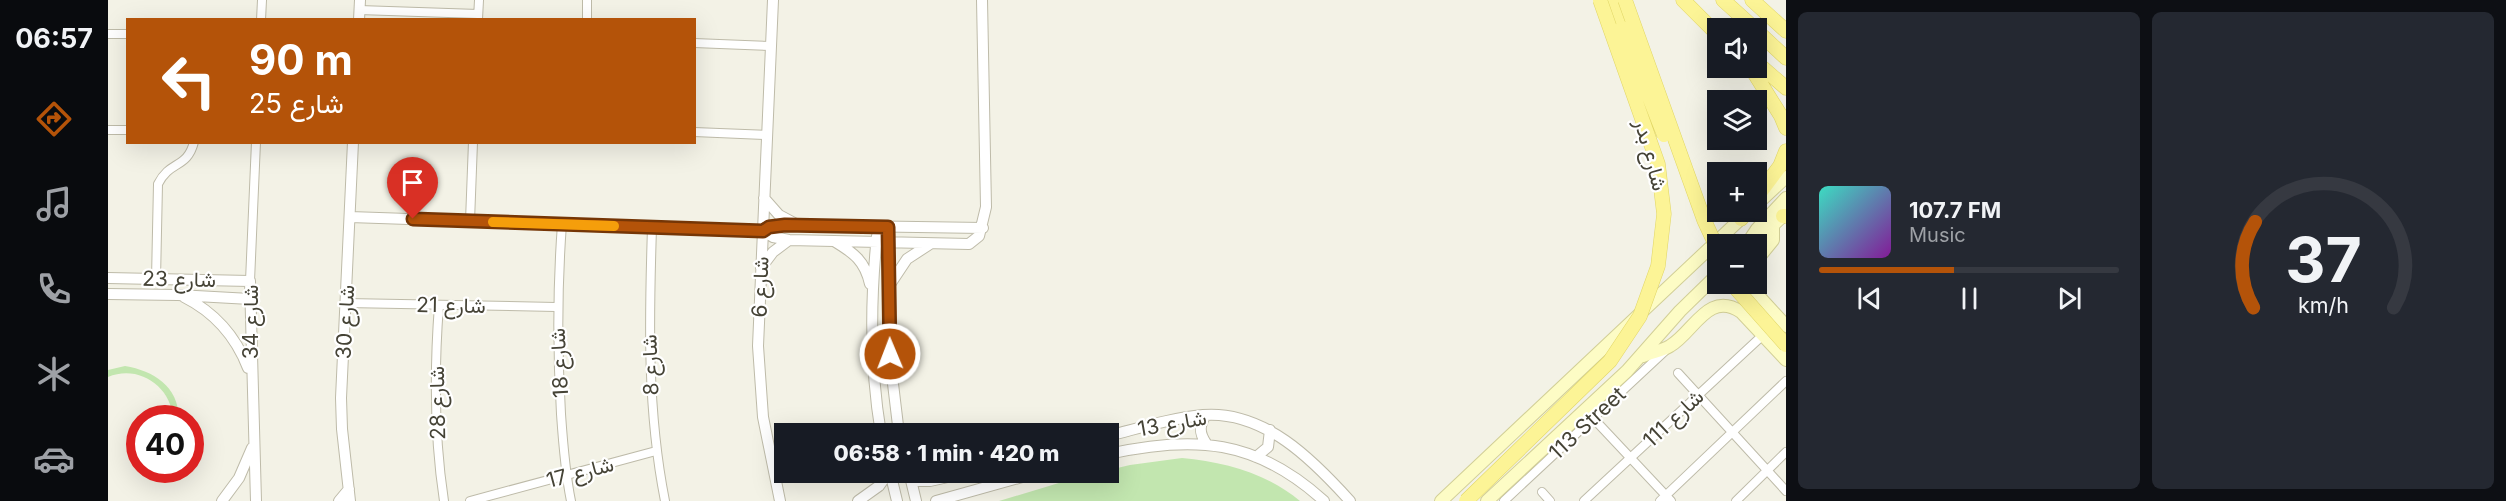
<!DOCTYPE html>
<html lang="en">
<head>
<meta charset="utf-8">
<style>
  body { margin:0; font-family:Inter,Vazirmatn,sans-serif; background:#242831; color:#f1f3f6; height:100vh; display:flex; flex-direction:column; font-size:22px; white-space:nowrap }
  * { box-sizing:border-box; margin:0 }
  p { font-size:20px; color:#9ea1a6 }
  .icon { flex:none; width:33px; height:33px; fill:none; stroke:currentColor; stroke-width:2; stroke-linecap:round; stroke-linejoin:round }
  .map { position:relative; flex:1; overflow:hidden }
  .side { display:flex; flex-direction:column; gap:12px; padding:12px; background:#0d0f14; width:720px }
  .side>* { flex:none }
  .guide { position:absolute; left:18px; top:18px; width:570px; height:126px; border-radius:0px; box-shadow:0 6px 24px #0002; background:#b45309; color:#fff; overflow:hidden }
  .controls { position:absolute; left:1599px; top:18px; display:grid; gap:12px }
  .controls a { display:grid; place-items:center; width:60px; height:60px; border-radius:0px; background:#171b24; box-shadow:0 6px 24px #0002; font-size:30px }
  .speed { position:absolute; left:18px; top:405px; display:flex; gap:12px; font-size:30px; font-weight:700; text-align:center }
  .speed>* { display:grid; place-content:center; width:78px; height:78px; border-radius:50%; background:#171b24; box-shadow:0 6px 24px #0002; line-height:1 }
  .speed .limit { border:9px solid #d22; background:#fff; color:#111 }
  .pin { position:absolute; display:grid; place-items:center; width:51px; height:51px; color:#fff; margin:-62px -26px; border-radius:50% 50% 50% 0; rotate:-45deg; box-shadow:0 0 6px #0007 }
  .pin .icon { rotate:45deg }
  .me { position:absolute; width:66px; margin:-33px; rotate:359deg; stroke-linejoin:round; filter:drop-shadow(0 0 4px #0008) }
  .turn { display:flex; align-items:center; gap:21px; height:126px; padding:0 24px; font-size:27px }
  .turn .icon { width:78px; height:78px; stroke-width:2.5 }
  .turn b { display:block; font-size:42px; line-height:51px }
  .side .widget { flex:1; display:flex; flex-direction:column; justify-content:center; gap:9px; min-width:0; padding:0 21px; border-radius:9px; background:#242831 }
  .side .dial { align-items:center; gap:0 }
  .dial svg { height:156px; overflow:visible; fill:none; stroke:#363941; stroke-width:7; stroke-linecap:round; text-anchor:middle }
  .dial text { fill:#f1f3f6; stroke:none }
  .song { display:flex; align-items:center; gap:18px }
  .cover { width:72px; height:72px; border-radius:9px; background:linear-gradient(135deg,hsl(170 70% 55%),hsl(290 70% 35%)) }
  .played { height:6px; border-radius:3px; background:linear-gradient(90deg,#b45309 45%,#363941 45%) }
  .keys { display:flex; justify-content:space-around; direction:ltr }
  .side .tiles { flex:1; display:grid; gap:12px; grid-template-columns:repeat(2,1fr) }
  .trip { position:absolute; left:666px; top:423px; width:345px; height:60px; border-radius:0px; background:#171b24; box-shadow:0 6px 24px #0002; font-weight:800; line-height:60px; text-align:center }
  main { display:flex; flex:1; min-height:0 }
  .tab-bar { display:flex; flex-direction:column; width:108px; justify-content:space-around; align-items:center; background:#090b0e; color:#9ea1a6 }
  .tab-bar .icon { width:42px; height:42px }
  .tab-bar .selected { color:#b45309 }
  .tab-bar b { font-size:27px; color:#f1f3f6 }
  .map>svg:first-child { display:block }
  .green { fill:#c2e6af }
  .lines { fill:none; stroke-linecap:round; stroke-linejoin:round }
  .minor-casing { stroke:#bebba9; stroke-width:10 }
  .tertiary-casing { stroke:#bebba9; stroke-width:12 }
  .secondary-casing { stroke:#d2cf97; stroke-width:14 }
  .primary-casing { stroke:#e1d666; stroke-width:15 }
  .minor { stroke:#fff; stroke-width:8 }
  .tertiary { stroke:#fff; stroke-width:10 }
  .secondary { stroke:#fdfcc5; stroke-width:12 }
  .primary { stroke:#fcf496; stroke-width:14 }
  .primary-bridge-casing { stroke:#e1d666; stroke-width:15; stroke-linecap:butt }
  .primary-bridge { stroke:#fcf496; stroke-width:14 }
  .route-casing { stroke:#753606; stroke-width:15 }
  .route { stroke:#b45309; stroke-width:10 }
  .slow { stroke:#f59e0b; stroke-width:10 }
  .labels { text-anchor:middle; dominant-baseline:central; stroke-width:4.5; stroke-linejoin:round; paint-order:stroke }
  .street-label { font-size:21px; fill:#454336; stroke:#fff }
</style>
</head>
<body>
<main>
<nav class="tab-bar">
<b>06:57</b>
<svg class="icon selected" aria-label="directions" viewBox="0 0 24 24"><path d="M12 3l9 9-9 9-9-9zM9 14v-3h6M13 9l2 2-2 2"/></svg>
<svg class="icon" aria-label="music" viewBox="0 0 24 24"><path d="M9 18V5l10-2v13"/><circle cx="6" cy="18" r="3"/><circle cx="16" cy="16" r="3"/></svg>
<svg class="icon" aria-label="phone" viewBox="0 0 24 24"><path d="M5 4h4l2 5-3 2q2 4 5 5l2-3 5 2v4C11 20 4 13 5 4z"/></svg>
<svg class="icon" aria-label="climate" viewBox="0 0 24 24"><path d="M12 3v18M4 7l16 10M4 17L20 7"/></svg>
<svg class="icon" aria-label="car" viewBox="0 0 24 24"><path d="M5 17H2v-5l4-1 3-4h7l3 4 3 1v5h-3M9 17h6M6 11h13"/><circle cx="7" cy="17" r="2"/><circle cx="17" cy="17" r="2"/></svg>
</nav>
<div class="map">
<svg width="1678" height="501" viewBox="0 0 1678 501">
  <rect width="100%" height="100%" fill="#f3f2e6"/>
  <path class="green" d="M 17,366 C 46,371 70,386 71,418 L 65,418 C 63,386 30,364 0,377 L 0,370 Z
    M 1074,458 C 1117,462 1158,473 1192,501 L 891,501 L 964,479 L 1000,472 L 1001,470 L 1022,465 Z"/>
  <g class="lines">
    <defs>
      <path id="minor" d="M 251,10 L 370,14
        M 370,19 L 371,0
        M 153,20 L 154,0
        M 479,20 L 479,0
        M 0,34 L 20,34
        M 586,43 L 663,46
        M 0,130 L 20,130
        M 586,132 L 659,135
        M 362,221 L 365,142
        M 454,224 C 449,291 449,347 453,414 C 455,443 457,472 463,501
        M 544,228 C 541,320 539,410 557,501
        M 48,279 L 50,184 C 62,160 79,169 86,142
        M 142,281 L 148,142
        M 238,303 L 448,307
        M 331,305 C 326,371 326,436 336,501
        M 1570,373 L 1678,491
        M 1485,418 L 1563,501
        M 1434,492 L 1442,501
        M 362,501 L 548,451
        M 1396,501 L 1558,350
        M 1476,501 L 1655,335
        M 1552,501 L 1678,381
        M 1628,501 L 1678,452"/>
      <path id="tertiary" d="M 665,0 L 650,346 L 655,417 L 672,501
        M 251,20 L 252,0
        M 656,198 L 671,215 L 686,223
        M 242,217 L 655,231 L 665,237 L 681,240 L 861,244 L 871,236 L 878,207 L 874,0
        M 655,231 L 661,227 L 677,225 L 875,228
        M 769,236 C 762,302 762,368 773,434
        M 780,237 L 783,367 L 791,434
        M 726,241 C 746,253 757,261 762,284
        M 653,268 L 665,252 L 681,240
        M 0,278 L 142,281 L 148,501
        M 783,283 L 799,259 L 822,244
        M 0,294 L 70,295 L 142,299
        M 76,297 C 106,312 128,337 140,368
        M 1098,415 C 1091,425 1091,433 1098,443
        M 1000,436 C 1032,428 1063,418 1095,415 C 1156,410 1205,460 1242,501
        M 1000,454 C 1086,435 1148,439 1216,501
        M 1148,457 L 1160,447 L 1162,430
        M 782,472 L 789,501
        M 801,472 L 808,501
        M 803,481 L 822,481 L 862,472
        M 114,501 L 131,478 L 144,448
        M 231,501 L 241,489
        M 242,501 L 234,429 L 233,398 L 245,142
        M 750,501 L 771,486 L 781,472
        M 828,501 L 932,472"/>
      <path id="secondary" d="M 1648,205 L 1678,177
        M 1647,242 L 1678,213
        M 1639,244 L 1649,229 L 1678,198
        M 1648,261 L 1665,240 L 1665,225
        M 1642,284 L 1647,292 L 1678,326
        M 1535,356 C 1544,352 1554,351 1562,346 C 1586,332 1600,290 1633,312 L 1678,360
        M 1333,501 L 1640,212
        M 1379,501 L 1519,371 L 1572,311 L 1610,274"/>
      <path id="primary" d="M 1503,0 L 1514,28
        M 1575,0 L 1610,35
        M 1615,0 L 1646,28
        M 1644,0 L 1678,31
        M 1648,30 L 1678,58
        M 1648,62 L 1678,88
        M 1645,71 L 1673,116 L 1678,128
        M 1648,198 L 1672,166 L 1678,151
        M 1675,216 L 1678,216
        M 1633,219 L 1639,212"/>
    </defs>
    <use href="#minor" class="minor-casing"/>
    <use href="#tertiary" class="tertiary-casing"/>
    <use href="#secondary" class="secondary-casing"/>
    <use href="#primary" class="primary-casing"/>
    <use href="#minor" class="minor"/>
    <use href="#tertiary" class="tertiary"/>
    <use href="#secondary" class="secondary"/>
    <use href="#primary" class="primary"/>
    <defs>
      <path id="primary-bridge" d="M 1517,0 L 1596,220 L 1610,250
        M 1514,28 L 1556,135
        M 1624,284 L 1678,345
        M 1358,501 L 1502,361 L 1532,316 L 1550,266 L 1556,214 L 1550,164 L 1492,0"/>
    </defs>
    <use href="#primary-bridge" class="primary-bridge-casing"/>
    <use href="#primary-bridge" class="primary-bridge"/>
  </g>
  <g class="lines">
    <defs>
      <path id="route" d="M 305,219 L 655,231 L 661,227 L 677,225 L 780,227 L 782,354"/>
    </defs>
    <use href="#route" class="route-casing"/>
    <use href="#route" class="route"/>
    <path class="slow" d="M 385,222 L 506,226"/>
  </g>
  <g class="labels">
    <g class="street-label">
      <text transform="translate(1543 155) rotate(75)">شارع بدر</text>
      <text transform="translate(71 279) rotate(1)">شارع 23</text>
      <text transform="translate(652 287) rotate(-88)">شارع 6</text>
      <text transform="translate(343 305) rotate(1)">شارع 21</text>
      <text transform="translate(142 322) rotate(-90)">شارع 34</text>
      <text transform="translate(237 322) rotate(-87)">شارع 30</text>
      <text transform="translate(451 363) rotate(-93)">شارع 18</text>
      <text transform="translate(542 365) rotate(-92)">شارع 8</text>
      <text transform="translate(329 403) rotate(-91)">شارع 28</text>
      <text transform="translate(1565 418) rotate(-43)">شارع 111</text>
      <text transform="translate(1064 423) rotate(-10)">شارع 13</text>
      <text transform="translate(1479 423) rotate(-43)">113 Street</text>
      <text transform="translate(472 472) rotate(-15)">شارع 17</text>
    </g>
  </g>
</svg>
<div class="controls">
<a><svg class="icon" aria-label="sound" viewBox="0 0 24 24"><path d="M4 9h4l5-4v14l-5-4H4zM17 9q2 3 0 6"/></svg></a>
<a><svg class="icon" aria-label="layers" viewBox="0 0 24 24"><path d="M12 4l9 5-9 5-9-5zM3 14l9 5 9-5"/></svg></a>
<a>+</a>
<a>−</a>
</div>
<div class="speed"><div class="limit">40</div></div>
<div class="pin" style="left:305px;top:219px;background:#d93025"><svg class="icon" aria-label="arrive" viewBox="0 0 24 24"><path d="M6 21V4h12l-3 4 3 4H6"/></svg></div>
<svg class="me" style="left:782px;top:354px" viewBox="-20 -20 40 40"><circle r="17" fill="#b45309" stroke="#fff" stroke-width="3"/><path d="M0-11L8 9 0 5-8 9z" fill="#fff"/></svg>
<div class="trip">06:58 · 1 min · 420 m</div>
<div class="guide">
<div class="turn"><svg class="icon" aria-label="left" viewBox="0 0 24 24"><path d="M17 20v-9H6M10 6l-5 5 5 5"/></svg><div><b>90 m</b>شارع 25</div></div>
</div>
</div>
<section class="side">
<div class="tiles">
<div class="widget">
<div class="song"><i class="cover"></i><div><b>107.7 FM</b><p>Music</p></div></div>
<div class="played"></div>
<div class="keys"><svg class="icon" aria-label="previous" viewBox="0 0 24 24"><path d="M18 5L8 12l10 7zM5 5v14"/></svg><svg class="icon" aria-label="pause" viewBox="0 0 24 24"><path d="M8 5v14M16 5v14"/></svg><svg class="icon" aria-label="next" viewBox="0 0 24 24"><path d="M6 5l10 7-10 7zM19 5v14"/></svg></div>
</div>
<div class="widget dial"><svg viewBox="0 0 100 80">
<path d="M14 69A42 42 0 1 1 86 69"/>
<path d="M14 69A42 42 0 0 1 15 25" stroke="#b45309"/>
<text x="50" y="56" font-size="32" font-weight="700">37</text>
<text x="50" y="72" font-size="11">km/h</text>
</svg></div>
</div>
</section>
</main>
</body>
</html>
